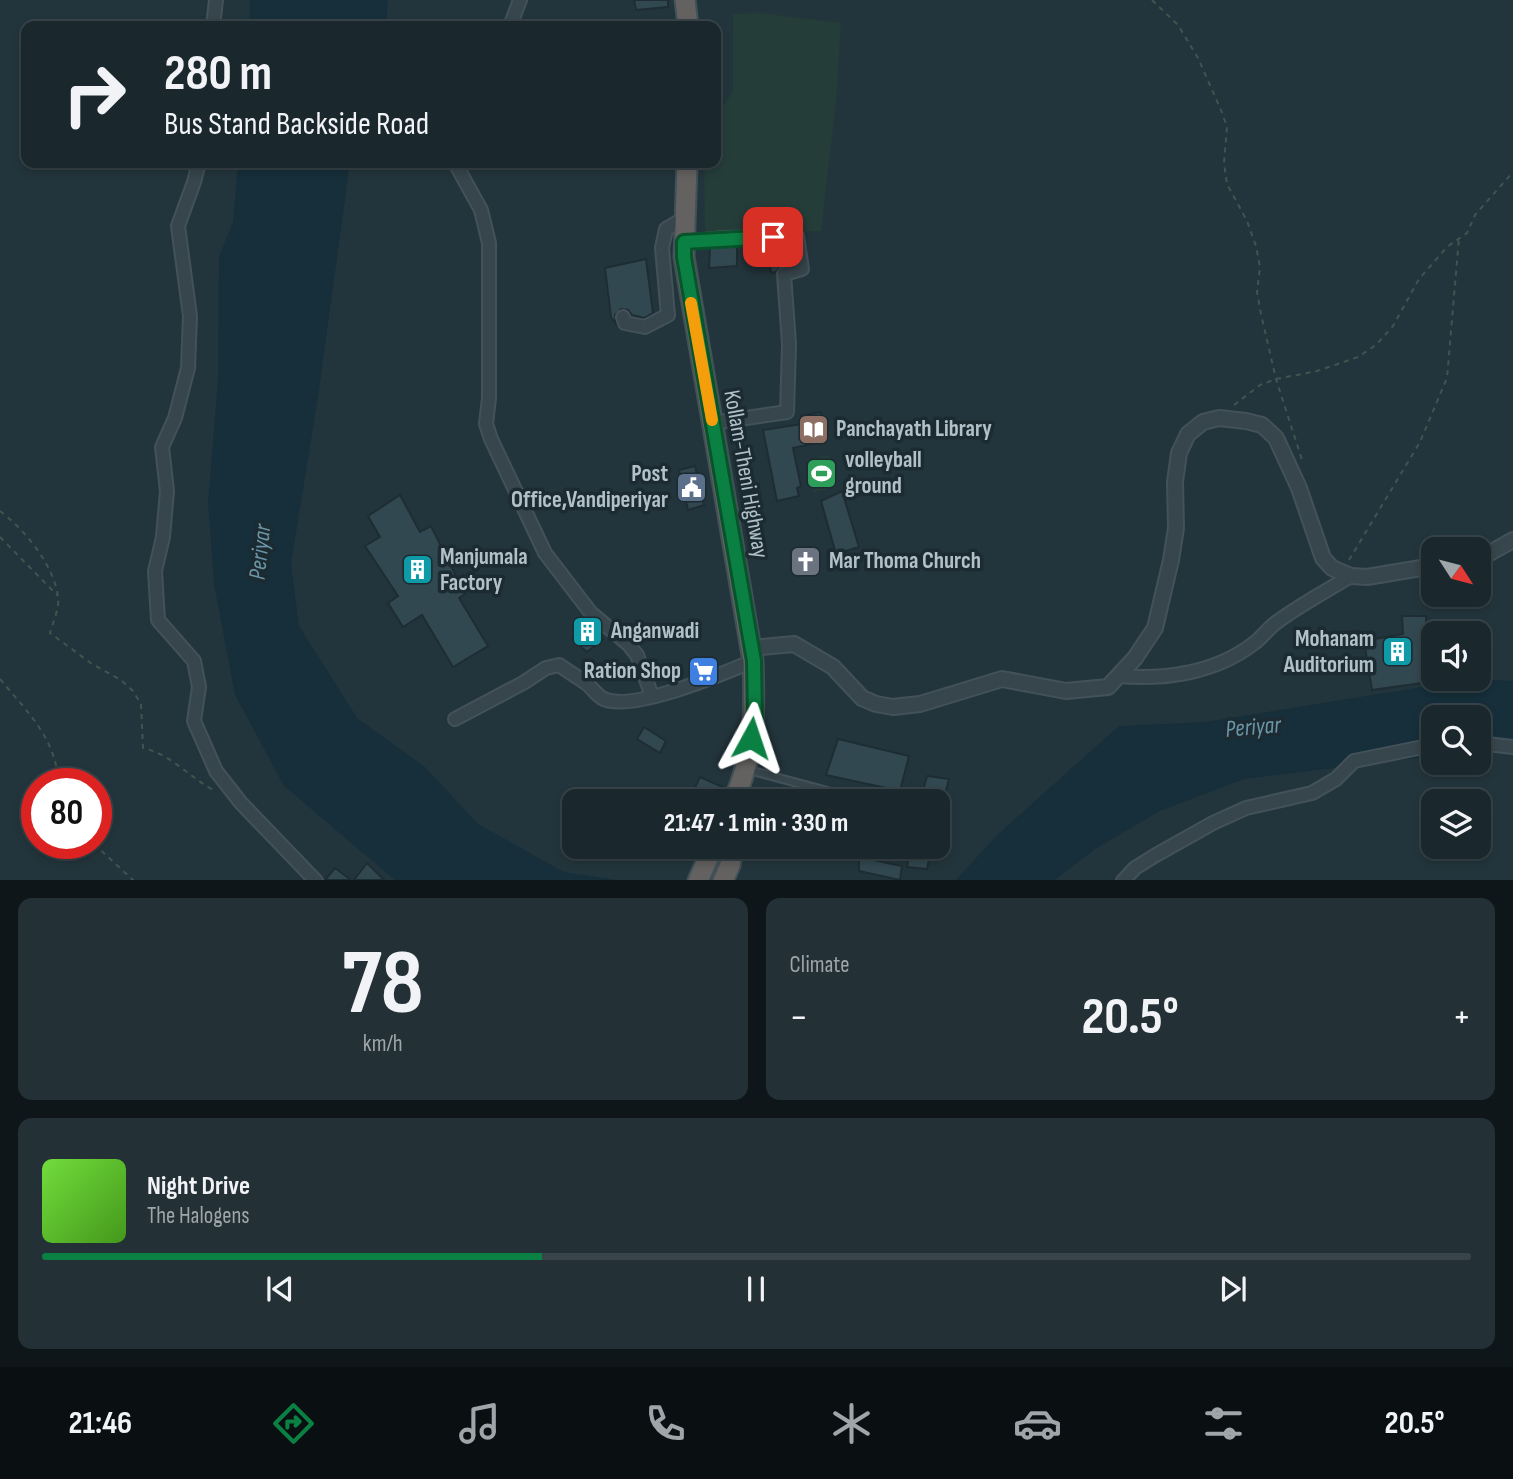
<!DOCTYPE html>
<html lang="en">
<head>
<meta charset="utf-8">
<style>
  body { margin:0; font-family:"Sofia Sans Condensed",sans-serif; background:#233035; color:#f1f3f6; height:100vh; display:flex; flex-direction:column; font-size:26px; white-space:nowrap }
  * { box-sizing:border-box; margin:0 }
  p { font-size:23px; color:#9fa6aa }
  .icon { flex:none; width:38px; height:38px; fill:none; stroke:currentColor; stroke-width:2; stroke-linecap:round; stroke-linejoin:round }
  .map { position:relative; height:880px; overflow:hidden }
  .details { display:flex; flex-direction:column; gap:18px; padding:18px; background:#0e1619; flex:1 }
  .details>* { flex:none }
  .banner { position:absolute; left:21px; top:21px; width:700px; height:147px; border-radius:14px; box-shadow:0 4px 10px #0003,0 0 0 2px #384449; background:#1a282d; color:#f1f3f6; overflow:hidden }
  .needle { width:46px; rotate:126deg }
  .fabs { position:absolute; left:1421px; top:537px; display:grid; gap:14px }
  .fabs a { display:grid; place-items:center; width:70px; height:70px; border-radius:14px; background:#1a282d; box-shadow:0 4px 10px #0003,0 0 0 2px #384449; font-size:35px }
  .speed { position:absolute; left:21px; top:768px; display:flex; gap:14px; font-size:35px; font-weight:700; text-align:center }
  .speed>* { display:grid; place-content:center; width:91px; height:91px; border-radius:50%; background:#1a282d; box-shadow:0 4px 10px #0003,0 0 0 2px #384449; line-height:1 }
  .speed .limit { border:10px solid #d22; background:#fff; color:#111 }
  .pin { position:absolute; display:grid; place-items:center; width:60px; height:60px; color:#fff; margin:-30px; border-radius:14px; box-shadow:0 4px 10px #0006 }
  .me { position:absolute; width:77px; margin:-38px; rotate:5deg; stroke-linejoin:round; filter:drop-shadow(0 0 5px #0008) }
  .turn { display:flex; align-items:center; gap:24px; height:147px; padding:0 28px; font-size:32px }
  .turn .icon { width:91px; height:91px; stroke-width:2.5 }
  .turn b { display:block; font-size:49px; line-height:60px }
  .big { font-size:52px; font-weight:700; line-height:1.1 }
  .details .card { flex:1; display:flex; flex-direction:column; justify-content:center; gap:10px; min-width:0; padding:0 24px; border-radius:14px; background:#233035 }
  .details .dial { align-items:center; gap:0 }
  .dial b { font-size:91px; line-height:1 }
  .song { display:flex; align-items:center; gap:21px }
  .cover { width:84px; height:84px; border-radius:10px; background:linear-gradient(135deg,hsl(100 70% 55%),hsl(100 70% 35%)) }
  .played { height:7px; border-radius:4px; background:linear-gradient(90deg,#0b8043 35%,#384449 35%) }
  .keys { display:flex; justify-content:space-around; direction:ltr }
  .heat { display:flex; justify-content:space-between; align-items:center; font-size:38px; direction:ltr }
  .details .tiles { flex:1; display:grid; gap:18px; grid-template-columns:1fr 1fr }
  .card:last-child { grid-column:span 2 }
  .trip { position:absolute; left:562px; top:789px; width:388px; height:70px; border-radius:14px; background:#1a282d; box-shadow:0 4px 10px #0003,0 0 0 2px #384449; font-weight:700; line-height:70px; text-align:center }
  .tabs { display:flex; height:112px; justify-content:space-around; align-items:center; background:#0a1012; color:#9fa6aa }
  .tabs .icon { width:49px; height:49px }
  .tabs .selected { color:#0b8043 }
  .tabs b { font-size:32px; color:#f1f3f6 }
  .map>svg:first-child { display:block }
  .green { fill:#253d39 }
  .water { fill:#162f3a }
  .building { fill:#324850; stroke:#1e2d33; stroke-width:2 }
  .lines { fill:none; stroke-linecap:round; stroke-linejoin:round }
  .service-casing { stroke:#435258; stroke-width:10 }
  .minor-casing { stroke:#435258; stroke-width:16 }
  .tertiary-casing { stroke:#435258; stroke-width:18 }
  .trunk-casing { stroke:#425157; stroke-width:23 }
  .path { stroke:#3e5550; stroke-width:2; stroke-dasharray:5 5; stroke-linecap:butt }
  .service { stroke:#37464c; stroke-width:6 }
  .minor { stroke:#37464c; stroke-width:12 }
  .tertiary { stroke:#37464c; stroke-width:14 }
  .trunk { stroke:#646260; stroke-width:19 }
  .route-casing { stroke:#07532c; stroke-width:18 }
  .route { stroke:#0b8043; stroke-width:12 }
  .slow { stroke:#f59e0b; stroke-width:12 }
  .labels { text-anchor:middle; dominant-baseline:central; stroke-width:7; stroke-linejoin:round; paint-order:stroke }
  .poi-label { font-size:23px; font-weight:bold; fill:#b2c1c8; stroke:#1c2b31; text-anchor:start }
  .street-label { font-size:23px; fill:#b2c1c8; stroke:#1c2b31 }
  .water-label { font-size:24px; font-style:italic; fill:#6b96a7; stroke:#1c2b31 }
</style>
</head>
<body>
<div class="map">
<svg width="1513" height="881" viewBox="0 0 1513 881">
  <rect width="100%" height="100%" fill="#23353c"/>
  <path class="green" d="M 761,13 L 841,23 L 836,101 L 821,231 L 705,235 L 704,163 L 716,163 L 716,113 L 718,113 L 733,92 L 733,14 Z
    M 829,455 L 836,487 L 814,492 L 807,460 Z"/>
  <path class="water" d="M 250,0 L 388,0 L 386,26 L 249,26 Z
    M 238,163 L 350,163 L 318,397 L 291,564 L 299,626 L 357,718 L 425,767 L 478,824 L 564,872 L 617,880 L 395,880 L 284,786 L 235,695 L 214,584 L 208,502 L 218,380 L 219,257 L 233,222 Z
    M 1471,679 L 1513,681 L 1513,750 L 1479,752 L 1479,718 L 1433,718 L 1433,756 L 1244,779 L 1160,811 L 1095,849 L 1055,880 L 955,881 L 997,835 L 1119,726 L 1205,722 Z"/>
  <path class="building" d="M 634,0 L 668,0 L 668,7 L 636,10 Z
    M 737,246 L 737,266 L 709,268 L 710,248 Z
    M 790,249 L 792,263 L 781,266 L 776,272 L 771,273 L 768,252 Z
    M 646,259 L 653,313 L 644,318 L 632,315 L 628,310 L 621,309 L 615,315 L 616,324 L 611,317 L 605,268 Z
    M 821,412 L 826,441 L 793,448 L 801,486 L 797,488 L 799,496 L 777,501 L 763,430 L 802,424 L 801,416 Z
    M 695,466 L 704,505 L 688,510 L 679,470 Z
    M 842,491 L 859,547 L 836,554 L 821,501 Z
    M 400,495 L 420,532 L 431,526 L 465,594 L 459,598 L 488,646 L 453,667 L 422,615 L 403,627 L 388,603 L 398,596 L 365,546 L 380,537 L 368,516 Z
    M 809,547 L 815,571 L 804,575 L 798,551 Z
    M 1402,616 L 1426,616 L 1429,682 L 1372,690 L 1364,641 L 1403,634 Z
    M 588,623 L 603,639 L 587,652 L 572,639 Z
    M 1359,631 L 1360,643 L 1341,643 L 1341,632 Z
    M 644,727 L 666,741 L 660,753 L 637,739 Z
    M 838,739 L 909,756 L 900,791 L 826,775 Z
    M 927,776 L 949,779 L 943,802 L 920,802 Z
    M 700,777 L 725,788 L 721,802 L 688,802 Z
    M 910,847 L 932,847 L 927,869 L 907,867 Z
    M 859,857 L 902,866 L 900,880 L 859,871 Z
    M 367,863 L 384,880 L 354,880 Z
    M 335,868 L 351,880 L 325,880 Z"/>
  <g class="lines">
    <defs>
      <path id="service" d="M 749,770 L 861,800 L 861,802
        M 847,854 L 849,847"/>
      <path id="minor" d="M 213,26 L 216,0
        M 510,26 L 520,0
        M 199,163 L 194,182 L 178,226 L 190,316 L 188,368 L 175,418 L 162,447 L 167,491 L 163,537 L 155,571 L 158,620 L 194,661 L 199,687 L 194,721 L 216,771 L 241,803 L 316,881
        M 455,163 L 481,210 L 489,243 L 489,398 L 486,424 L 491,439 L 545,553 L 591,613 L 628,644 L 637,655 L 652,696
        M 684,242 L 723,238 L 797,236 L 802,269 L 784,274 L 789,344 L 787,412 L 712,423
        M 623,317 L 625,323 L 645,327 L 668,315 L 662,248 L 666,229 L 685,218
        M 1119,676 C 1165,680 1215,673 1253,644 C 1262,638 1268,628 1277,622 C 1300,605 1326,591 1351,576
        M 455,719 L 523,683 L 546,668 L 559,665 C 568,671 577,677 586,683 C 591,687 596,694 602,698 C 629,714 724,673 753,661
        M 1479,743 L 1513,747
        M 1123,881 L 1135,868 L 1156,855 L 1213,823 L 1246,808 L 1312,793 L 1336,779 L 1354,761 L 1433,745"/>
      <path id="tertiary" d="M 1479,559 L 1513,540
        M 751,648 L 794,644 L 833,667 L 862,698 L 876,704 L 893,707 L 920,704 L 1002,679 L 1066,691 L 1108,687 L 1135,658 L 1155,628 L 1171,560 L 1176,528 L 1175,482 L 1179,453 L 1188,434 L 1203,422 L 1219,418 L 1246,421 L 1262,425 L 1276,438 L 1299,488 L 1323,558 L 1332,568 L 1351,576 L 1367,577 L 1433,566"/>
      <path id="trunk" d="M 685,0 L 688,26
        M 687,163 L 684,257 L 753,661 C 755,713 755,754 733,802
        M 698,881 L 713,847
        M 723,881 L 730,865 L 733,847"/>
    </defs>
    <use href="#service" class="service-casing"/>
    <use href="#minor" class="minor-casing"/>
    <use href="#tertiary" class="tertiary-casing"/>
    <use href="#trunk" class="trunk-casing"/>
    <path class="path" d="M 1152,0 L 1178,25 L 1198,58 L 1221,110 L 1227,127 L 1224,163 L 1227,184 L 1247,221 L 1256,246 L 1260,267 L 1257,292 L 1261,314 L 1276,379 L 1303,463
      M 1234,405 L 1260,385 L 1276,379 L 1317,371 L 1358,357 L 1376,345 L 1393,326 L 1419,279 L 1447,247 L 1467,233 L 1475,215 L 1513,172
      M 0,511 C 25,530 53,564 58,596 C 60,607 53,622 50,633 L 92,664 L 121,680 L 133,691 L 141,704 L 143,748 C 172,755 188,776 213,790
      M 0,537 L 58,596
      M 1349,560 L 1420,442 L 1447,378 L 1459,238
      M 0,679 C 29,714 55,737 59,784
      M 94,844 L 134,881"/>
    <use href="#service" class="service"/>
    <use href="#minor" class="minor"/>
    <use href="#tertiary" class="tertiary"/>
    <use href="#trunk" class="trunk"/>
  </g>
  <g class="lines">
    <defs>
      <path id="route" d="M 751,738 L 755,718 L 754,661 L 684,257 L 684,242 L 773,237"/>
    </defs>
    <use href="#route" class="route-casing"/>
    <use href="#route" class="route"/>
    <path class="slow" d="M 691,303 L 712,420"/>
  </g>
  <defs>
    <symbol id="library-square" viewBox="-11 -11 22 22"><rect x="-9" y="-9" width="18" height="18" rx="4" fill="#8d6e63" stroke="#1c2b31"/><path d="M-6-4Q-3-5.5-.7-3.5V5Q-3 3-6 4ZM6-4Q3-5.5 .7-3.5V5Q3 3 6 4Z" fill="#fff"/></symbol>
    <symbol id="stadium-square" viewBox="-11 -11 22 22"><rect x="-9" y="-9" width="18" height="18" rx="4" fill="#2e9e5b" stroke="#1c2b31"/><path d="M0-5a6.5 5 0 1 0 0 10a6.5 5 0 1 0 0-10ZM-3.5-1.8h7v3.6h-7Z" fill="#fff"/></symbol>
    <symbol id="civic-square" viewBox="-11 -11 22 22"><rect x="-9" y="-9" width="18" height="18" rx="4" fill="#5c6f8a" stroke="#1c2b31"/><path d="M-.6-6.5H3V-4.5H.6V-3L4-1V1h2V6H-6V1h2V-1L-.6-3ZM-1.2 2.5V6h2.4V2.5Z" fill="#fff"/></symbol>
    <symbol id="church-square" viewBox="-11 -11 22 22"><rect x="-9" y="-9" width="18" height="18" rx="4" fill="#6b7280" stroke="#1c2b31"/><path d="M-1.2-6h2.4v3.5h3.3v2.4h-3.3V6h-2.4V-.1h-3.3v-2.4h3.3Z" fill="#fff"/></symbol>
    <symbol id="building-square" viewBox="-11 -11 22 22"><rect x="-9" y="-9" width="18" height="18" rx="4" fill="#0f9aa8" stroke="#1c2b31"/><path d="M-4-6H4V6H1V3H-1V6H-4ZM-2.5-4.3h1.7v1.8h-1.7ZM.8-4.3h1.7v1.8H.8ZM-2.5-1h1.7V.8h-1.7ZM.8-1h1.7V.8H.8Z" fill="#fff"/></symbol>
    <symbol id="supermarket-square" viewBox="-11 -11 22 22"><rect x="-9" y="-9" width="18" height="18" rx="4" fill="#3f7fe0" stroke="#1c2b31"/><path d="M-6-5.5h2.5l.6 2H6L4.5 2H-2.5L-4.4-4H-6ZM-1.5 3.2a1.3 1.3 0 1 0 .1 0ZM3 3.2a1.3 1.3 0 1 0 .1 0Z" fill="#fff"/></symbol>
  </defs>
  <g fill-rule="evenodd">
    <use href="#library-square" x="796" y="412" width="35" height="35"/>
    <use href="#stadium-square" x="804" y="456" width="35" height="35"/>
    <use href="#civic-square" x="674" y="470" width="35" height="35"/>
    <use href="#church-square" x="788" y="544" width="35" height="35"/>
    <use href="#building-square" x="400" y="552" width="35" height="35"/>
    <use href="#building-square" x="570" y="614" width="35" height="35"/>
    <use href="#building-square" x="1380" y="634" width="35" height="35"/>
    <use href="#supermarket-square" x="686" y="654" width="35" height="35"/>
  </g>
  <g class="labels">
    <g class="poi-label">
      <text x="836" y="429">Panchayath Library</text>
      <text x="845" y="460">volleyball<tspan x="845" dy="26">ground</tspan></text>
      <text x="668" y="474" text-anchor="end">Post<tspan x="668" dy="26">Office,Vandiperiyar</tspan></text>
      <text x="440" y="557">Manjumala<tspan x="440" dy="26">Factory</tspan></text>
      <text x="829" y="561">Mar Thoma Church</text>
      <text x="611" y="631">Anganwadi</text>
      <text x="1374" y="639" text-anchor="end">Mohanam<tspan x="1374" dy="26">Auditorium</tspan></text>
      <text x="681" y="671" text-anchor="end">Ration Shop</text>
    </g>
    <g class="street-label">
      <text transform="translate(746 474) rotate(80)">Kollam-Theni Highway</text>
    </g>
    <g class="water-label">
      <text transform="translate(260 552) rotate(-84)">Periyar</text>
      <text transform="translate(1253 727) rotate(-5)">Periyar</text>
    </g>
  </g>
</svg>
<div class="fabs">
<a><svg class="needle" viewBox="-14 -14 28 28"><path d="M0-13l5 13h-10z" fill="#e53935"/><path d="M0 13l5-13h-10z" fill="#9fa6aa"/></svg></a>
<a><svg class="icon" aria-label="sound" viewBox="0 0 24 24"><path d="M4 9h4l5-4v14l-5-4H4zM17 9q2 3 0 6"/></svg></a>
<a><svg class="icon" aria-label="search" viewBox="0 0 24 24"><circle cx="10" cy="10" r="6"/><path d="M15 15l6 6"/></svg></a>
<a><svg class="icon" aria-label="layers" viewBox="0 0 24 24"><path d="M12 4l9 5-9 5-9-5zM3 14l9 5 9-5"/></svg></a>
</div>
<div class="speed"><div class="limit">80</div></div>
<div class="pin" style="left:773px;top:237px;background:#d93025"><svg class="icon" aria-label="arrive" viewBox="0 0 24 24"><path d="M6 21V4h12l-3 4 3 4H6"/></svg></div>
<svg class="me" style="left:751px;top:738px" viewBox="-20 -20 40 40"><path d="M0-17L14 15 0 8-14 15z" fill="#0b8043" stroke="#fff" stroke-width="4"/></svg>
<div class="trip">21:47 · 1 min · 330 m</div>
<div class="banner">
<div class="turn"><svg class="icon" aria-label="right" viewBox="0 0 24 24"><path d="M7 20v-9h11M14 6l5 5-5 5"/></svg><div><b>280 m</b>Bus Stand Backside Road</div></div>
</div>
</div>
<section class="details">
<div class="tiles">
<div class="card dial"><b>78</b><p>km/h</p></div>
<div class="card"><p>Climate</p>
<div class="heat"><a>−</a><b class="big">20.5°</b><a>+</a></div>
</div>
<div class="card">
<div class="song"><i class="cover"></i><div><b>Night Drive</b><p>The Halogens</p></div></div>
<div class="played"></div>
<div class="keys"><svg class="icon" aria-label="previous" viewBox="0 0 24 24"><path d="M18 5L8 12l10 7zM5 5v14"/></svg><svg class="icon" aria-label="pause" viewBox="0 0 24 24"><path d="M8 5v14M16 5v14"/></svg><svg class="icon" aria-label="next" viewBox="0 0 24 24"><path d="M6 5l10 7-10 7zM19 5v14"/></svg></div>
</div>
</div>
</section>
<nav class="tabs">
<b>21:46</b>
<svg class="icon selected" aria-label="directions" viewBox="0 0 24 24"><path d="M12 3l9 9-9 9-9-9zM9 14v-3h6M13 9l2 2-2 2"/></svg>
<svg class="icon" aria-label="music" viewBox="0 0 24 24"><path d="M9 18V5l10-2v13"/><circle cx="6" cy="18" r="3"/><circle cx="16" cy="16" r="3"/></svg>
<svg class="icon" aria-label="phone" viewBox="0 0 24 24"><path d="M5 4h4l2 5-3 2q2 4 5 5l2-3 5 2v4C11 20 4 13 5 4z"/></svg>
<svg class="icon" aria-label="climate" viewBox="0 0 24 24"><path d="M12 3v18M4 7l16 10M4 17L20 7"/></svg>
<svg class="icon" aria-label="car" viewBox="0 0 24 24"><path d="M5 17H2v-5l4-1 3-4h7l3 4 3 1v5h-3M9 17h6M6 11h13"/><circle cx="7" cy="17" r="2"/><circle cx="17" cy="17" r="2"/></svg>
<svg class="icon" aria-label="filters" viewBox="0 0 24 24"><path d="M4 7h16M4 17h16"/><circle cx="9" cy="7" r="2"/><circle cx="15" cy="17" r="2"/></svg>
<b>20.5°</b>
</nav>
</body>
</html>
